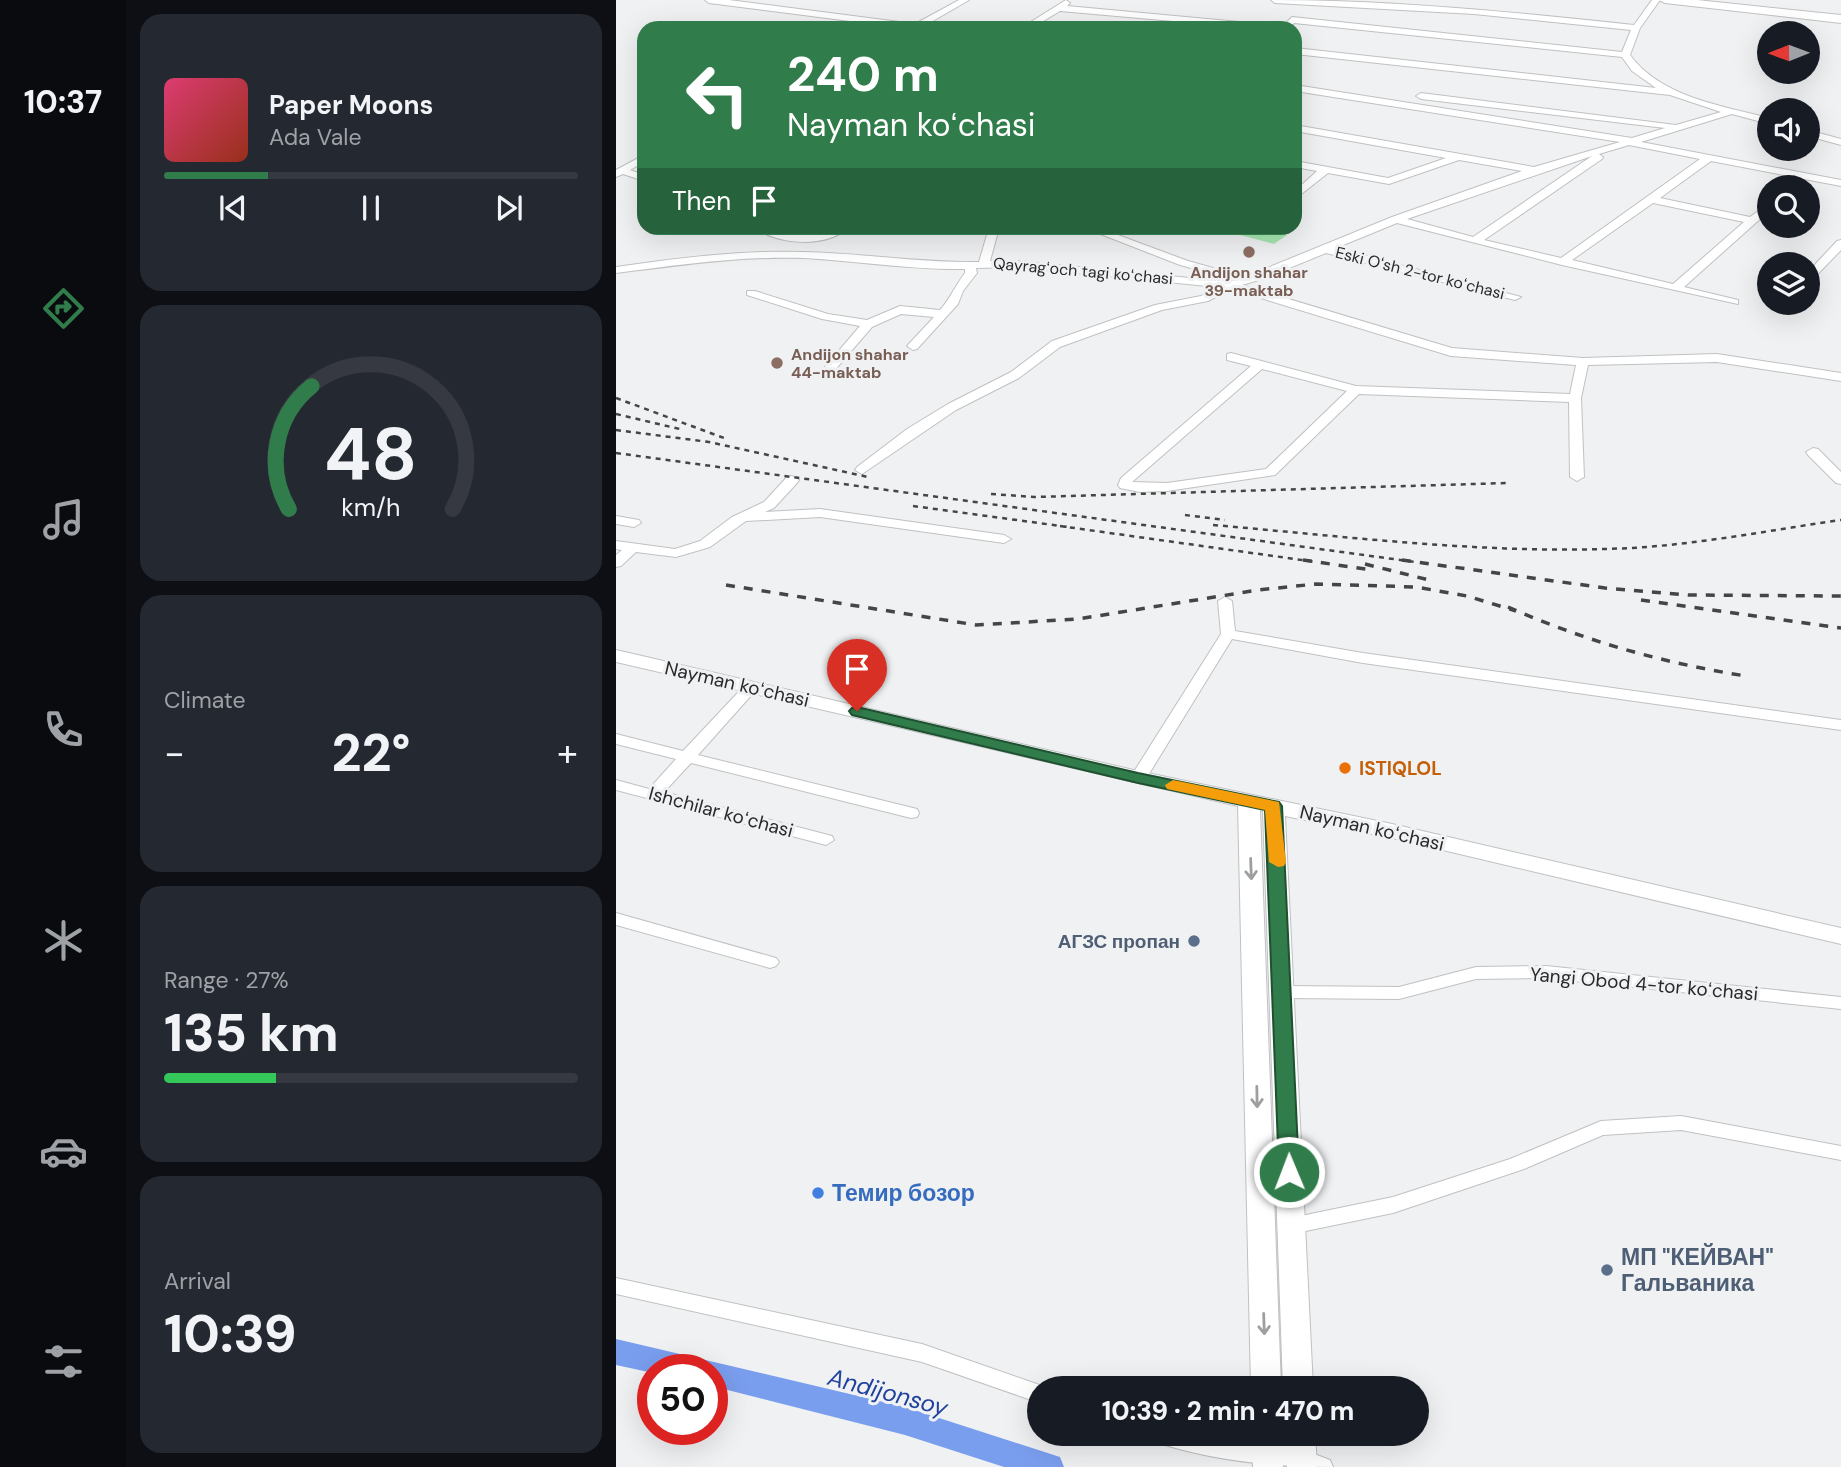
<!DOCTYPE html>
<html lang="en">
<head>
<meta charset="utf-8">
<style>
  body { margin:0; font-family:"DM Sans",sans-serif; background:#242831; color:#f1f3f6; height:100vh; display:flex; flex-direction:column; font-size:26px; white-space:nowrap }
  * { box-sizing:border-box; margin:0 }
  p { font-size:23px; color:#9ea1a6 }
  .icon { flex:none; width:38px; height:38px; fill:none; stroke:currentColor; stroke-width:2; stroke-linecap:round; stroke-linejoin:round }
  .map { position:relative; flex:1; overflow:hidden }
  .side { display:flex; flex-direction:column; gap:14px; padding:14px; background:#0d0f14; width:490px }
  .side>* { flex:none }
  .banner { position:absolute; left:21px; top:21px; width:665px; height:214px; border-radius:21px; box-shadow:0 7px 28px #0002; background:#307c4b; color:#fff; overflow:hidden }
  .needle { width:46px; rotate:269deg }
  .controls { position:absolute; left:1141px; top:21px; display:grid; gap:14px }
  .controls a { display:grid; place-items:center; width:63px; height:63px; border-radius:50%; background:#171b24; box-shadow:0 7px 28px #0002; font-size:35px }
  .speed { position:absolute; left:21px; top:1354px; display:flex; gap:14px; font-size:35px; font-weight:700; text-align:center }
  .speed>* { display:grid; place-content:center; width:91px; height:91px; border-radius:50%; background:#171b24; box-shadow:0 7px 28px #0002; line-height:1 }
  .speed .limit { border:10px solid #d22; background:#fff; color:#111 }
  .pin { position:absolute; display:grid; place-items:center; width:60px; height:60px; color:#fff; margin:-72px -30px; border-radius:50% 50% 50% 0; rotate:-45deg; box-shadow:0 0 7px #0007 }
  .pin .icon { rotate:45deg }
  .me { position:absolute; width:77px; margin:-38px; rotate:359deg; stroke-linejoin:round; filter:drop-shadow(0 0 5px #0008) }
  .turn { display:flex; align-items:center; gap:24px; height:147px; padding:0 35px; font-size:32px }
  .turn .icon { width:91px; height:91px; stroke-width:2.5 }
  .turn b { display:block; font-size:49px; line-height:60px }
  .then { display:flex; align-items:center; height:66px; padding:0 35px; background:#0003; gap:14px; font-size:26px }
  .big { font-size:52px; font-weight:800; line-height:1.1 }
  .side .tile { flex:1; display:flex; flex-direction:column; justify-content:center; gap:10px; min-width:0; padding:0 24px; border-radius:21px; background:#242831 }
  .side .dial { align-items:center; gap:0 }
  .dial svg { height:182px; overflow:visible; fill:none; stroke:#363941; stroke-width:7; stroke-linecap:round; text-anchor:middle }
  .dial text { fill:#f1f3f6; stroke:none }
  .song { display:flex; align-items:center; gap:21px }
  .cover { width:84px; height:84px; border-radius:10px; background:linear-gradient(135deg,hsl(340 70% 55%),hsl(10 70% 35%)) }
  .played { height:7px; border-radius:4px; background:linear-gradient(90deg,#307c4b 25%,#363941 25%) }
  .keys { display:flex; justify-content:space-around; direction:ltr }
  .heat { display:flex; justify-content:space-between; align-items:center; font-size:38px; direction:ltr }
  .charge { height:10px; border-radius:5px; background:linear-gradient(90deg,#34c759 27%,#363941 0) }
  .trip { position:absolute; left:411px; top:1376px; width:402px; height:70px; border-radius:35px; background:#171b24; box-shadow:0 7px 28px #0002; font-weight:800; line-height:70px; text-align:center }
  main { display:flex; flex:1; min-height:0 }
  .dock { display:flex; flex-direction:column; width:126px; justify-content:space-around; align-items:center; background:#090b0e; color:#9ea1a6 }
  .dock .icon { width:49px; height:49px }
  .dock .selected { color:#307c4b }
  .dock b { font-size:32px; color:#f1f3f6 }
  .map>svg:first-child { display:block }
  .green { fill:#a7e6b1 }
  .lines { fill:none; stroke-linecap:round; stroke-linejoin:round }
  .river { fill:#7a9eee; fill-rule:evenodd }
  .minor-casing { stroke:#bfc1c2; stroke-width:2 }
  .major-casing { stroke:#bfc1c2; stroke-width:2 }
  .minor { fill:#fff; fill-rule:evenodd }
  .major { fill:#fff; fill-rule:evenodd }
  .rail-far1 { stroke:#444545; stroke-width:2.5; stroke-dasharray:5 5; stroke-linecap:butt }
  .rail { stroke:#444545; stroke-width:3.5; stroke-dasharray:9 9; stroke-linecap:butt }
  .oneway { stroke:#9e9f9f }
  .route { fill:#307c4b; stroke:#1f5131; stroke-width:2 }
  .slow { fill:#f59e0b }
  .education-dot { fill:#8d6e63; stroke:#f0f1f3; stroke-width:2.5 }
  .food-dot { fill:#e8710a; stroke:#f0f1f3; stroke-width:2.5 }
  .service-dot { fill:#5c6f8a; stroke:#f0f1f3; stroke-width:2.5 }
  .shop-dot { fill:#3f7fe0; stroke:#f0f1f3; stroke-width:2.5 }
  .labels { text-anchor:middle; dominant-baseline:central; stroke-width:6; stroke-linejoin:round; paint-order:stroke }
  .far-street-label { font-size:16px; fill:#282929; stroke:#f0f1f3 }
  .far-education-label { font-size:16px; font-weight:bold; fill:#785e54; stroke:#f0f1f3 }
  .street-label { font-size:19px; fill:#282929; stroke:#f0f1f3 }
  .food-label { font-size:19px; font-weight:bold; fill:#c56008; stroke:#f0f1f3; text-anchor:start }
  .service-label { font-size:19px; font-weight:bold; fill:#4e5e75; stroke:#f0f1f3; text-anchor:end }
  .near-shop-label { font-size:23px; font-weight:bold; fill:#366cbe; stroke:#f0f1f3; text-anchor:start }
  .near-service-label { font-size:23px; font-weight:bold; fill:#4e5e75; stroke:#f0f1f3; text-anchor:start }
  .near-water-label { font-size:24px; font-style:italic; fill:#20429e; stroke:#f0f1f3 }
</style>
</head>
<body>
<main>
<nav class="dock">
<b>10:37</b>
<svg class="icon selected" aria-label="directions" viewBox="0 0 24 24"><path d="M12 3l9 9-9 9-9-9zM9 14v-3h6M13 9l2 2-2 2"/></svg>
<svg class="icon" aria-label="music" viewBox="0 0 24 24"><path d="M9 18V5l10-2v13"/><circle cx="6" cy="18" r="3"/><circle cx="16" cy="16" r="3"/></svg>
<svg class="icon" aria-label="phone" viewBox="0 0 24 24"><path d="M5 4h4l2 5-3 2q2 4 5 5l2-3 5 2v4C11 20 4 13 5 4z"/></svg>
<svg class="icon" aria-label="climate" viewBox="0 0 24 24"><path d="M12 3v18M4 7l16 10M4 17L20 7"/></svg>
<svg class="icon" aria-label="car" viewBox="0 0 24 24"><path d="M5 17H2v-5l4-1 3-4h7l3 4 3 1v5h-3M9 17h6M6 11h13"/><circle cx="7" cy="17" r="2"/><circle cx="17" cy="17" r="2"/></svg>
<svg class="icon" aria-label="filters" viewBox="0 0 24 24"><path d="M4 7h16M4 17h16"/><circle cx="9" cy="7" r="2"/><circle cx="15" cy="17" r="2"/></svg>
</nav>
<section class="side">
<div class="tile">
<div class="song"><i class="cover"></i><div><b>Paper Moons</b><p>Ada Vale</p></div></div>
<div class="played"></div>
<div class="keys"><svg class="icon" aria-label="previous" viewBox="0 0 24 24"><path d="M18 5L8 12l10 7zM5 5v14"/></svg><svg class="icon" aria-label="pause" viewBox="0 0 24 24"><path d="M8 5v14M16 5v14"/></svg><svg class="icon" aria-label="next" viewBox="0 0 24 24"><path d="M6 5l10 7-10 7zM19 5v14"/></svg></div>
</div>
<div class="tile dial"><svg viewBox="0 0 100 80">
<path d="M14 69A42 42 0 1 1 86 69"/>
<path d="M14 69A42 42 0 0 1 24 15" stroke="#307c4b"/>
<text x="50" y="56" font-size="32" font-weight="700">48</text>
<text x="50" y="72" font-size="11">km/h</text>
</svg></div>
<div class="tile"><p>Climate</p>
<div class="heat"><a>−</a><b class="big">22°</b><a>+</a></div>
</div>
<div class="tile"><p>Range · 27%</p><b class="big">135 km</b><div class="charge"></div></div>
<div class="tile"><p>Arrival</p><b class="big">10:39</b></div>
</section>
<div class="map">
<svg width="1225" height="1467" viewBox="0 0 1225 1467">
  <rect width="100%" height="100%" fill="#f0f1f3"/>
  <path class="green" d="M 626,228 L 643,228 L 671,235 L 658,244 L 617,233 Z"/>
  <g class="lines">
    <path class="river" d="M 0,1339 L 289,1407 L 444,1457 L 448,1467 L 388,1467 L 289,1435 L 96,1386 L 96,1370 L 37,1370 L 37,1373 L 0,1365 Z"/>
    <defs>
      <path id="minor" d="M 89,0 L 113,0 L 299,24 L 343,0 L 353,0 L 310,25 L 315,28 L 289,28 L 93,3 Z
        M 450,0 L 454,3 L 451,6 L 667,26 L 676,17 L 1006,52 L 1015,30 L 858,14 L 659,3 L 655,0 C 776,0 897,12 1018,25 L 1036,0 L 1044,0 L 1024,28 L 1014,55 C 1045,97 1106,106 1153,118 L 1153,124 L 1116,114 L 1025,142 L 1225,180 L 1225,186 L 1095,161 L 1044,198 L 1134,217 L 1153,203 L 1153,211 L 1068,287 L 1122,300 L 1122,304 L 946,265 L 781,223 L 720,248 L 905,297 L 899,300 L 710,253 L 649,278 L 626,285 L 836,348 L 967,358 L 1101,354 L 1225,373 L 1225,381 L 1101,362 L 972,365 L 965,398 L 968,477 L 961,481 L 954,477 L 953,402 L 743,394 L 659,475 L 551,491 L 524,492 L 504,488 L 502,485 L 505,478 L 635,366 L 611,360 L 611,354 L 615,353 L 740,386 L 954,394 L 960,365 L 835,356 L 615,289 L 592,301 L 546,310 L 444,347 L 403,378 L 340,410 L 246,474 L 239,470 L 241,467 L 291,429 L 332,404 L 395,372 L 436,341 L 539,305 L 585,296 L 601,287 L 402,267 L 360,268 L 361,273 L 347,291 L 342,304 L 301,349 L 297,350 L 291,346 L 318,317 L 285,314 L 256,327 L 212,378 L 208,379 L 202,375 L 244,326 L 206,319 L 131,295 L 131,291 L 139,291 L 212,314 L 251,320 L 284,306 L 324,310 C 334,299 339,286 349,273 L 349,269 C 295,270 241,261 188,258 C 124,256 63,265 0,273 L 0,267 C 62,258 123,250 187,252 C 246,253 303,263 363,262 L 373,228 L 383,228 L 374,261 L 402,261 L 614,282 L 619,280 L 564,265 L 469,228 L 483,228 L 572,261 L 629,277 L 776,217 L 906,171 L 843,160 L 773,184 L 712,173 L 679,199 L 679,191 L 701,171 L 679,167 L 679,161 L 772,178 L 830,158 L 679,131 L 679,125 L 918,167 L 1004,142 L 679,91 L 679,85 L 1016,138 L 1049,128 L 805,99 L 800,96 L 805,93 L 1060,125 L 1105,112 L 1054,95 L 679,54 L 679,48 L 1040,88 L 1016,71 L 1006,57 L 678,23 L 675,28 L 636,28 L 444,11 L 416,28 L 405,28 ZM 1013,145 L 1084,159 L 945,258 L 868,240 L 986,159 L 987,157 L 983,154 ZM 976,156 L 857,237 L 791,219 ZM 1037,203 L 1128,222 L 1057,284 L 956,260 ZM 646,369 L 731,391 L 650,469 L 551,483 L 516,482 Z
        M 1192,130 L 1225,139 L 1225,145 L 1192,136 Z
        M 28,155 L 28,162 L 14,170 L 28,175 L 28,181 L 7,174 L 0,177 L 0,170 Z
        M 139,228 C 157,226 175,235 194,235 C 208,234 219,227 232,228 C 210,248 162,245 139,228 Z
        M 1225,240 L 1225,250 L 1196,280 L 1192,281 L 1192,272 L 1221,241 Z
        M 1197,448 L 1202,449 L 1225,472 L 1225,484 L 1220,483 L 1192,455 L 1190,452 Z
        M 176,476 L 183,480 L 181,483 L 158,508 L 149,512 L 204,509 L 388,535 L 395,539 L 388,543 L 204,517 L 130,521 L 94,547 L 60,557 L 20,552 L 5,566 L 0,567 L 0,555 L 6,550 L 0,549 L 0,541 L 59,549 L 84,541 L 116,517 L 148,502 L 171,477 Z
        M 0,516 L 23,520 L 25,523 L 18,527 L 0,524 Z
        M 609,597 L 616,601 L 619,631 L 747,653 L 1225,720 L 1225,730 L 747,663 L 616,639 L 528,782 L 516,782 L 514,778 L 605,634 L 602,601 Z
        M 135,682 L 143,687 L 140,690 L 82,755 L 301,809 L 303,813 L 301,817 L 295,818 L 75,763 L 48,792 L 216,836 L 218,840 L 210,845 L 0,790 L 0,780 L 33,789 L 60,759 L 0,744 L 0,734 L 67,751 L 130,684 Z
        M 0,913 L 160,958 L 163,962 L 160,966 L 154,968 L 0,925 Z
        M 930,966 L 1225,997 L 1225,1009 L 930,978 L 860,979 L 783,999 L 666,998 L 660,996 L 657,992 L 660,988 L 666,986 L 783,987 L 860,967 Z
        M 1065,1116 L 1225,1146 L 1225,1160 L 1065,1130 L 987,1135 L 908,1169 L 777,1213 L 675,1234 L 668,1232 L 665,1226 L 668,1220 L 675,1218 L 777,1197 L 894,1159 L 985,1121 Z
        M 0,1278 L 306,1344 L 432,1388 L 424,1388 L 424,1403 L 306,1362 L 0,1294 Z
        M 531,1433 C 591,1433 658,1436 714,1460 L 717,1467 C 657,1467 591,1460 534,1440 Z"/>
      <path id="major" d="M 1043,0 L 1081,0 L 1225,15 L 1225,23 L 1049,3 Z
        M 0,650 L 522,771 L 776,824 L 1225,928 L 1225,944 L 776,838 L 669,816 L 697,1388 L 667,1388 L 647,811 L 644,810 L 665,1388 L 635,1388 L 622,806 L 0,662 Z
        M 636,1433 L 666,1433 L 667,1467 L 637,1467 Z
        M 669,1433 L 699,1433 L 701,1467 L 671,1467 Z"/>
    </defs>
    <use href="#minor" class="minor-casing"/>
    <use href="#major" class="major-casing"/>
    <use href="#minor" class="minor"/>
    <use href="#major" class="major"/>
    <path class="rail-far1" d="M 0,398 L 108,438
      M 0,414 L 68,430
      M 0,430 L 93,442 L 252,477
      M 0,453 L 799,562
      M 375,494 L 419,497 L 892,483
      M 297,506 L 452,527
      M 569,515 L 609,520
      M 597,525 C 736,537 875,555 1015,548 C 1085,544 1155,530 1225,520
      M 444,526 L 700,562"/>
    <path class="rail" d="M 687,560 L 756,570
      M 786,560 L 989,588 L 1073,595 L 1225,596
      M 749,564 L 817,581
      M 110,585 L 360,625 L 462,619 L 642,590 L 700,584 L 800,587 L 851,596 L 900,611
      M 1025,600 L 1225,628
      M 892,607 C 969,641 1047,663 1130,676"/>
  </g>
  <defs><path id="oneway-shaft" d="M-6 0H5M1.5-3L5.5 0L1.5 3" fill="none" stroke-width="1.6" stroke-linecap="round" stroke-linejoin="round" transform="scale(1.75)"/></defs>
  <g class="oneway">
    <use href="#oneway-shaft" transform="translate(635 869) rotate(88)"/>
    <use href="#oneway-shaft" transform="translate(641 1097) rotate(89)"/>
    <use href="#oneway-shaft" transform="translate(648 1324) rotate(88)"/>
  </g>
  <path class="route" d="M 241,707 L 522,773 L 663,802 L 666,806 L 683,1172 L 681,1178 L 673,1180 L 666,1178 L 663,1172 L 649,810 L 522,783 L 236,715 L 233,711 L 236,708 Z"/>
  <path class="slow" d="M 557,780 L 663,802 L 670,862 L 668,866 L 662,867 L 653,862 L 649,810 L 551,789 L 549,785 Z"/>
  <g class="education-dot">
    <circle cx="633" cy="252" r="7"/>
    <circle cx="161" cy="363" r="7"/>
  </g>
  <circle class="food-dot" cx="729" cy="768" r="7"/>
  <g class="service-dot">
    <circle cx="578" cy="941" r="7"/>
    <circle cx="991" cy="1270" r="7"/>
  </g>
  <circle class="shop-dot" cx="202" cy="1193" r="7"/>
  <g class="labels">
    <g class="far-street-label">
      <text transform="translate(467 271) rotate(5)">Qayragʻoch tagi koʻchasi</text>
      <text transform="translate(804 273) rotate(14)">Eski Oʻsh 2-tor koʻchasi</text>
    </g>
    <g class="far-education-label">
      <text x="633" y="272">Andijon shahar<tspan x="633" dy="18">39-maktab</tspan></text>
      <text x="175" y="354" text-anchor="start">Andijon shahar<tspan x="175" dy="18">44-maktab</tspan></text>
    </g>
    <g class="street-label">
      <text transform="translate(121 684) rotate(13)">Nayman koʻchasi</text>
      <text transform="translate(105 812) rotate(15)">Ishchilar koʻchasi</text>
      <text transform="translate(756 828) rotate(13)">Nayman koʻchasi</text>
      <text transform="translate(1028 984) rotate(5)">Yangi Obod 4-tor koʻchasi</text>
    </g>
    <g class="food-label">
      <text x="743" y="768">ISTIQLOL</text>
    </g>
    <g class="service-label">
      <text x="564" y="941">АГЗС пропан</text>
    </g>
    <g class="near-shop-label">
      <text x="216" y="1193">Темир бозор</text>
    </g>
    <g class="near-service-label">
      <text x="1005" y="1257">МП "КЕЙВАН"<tspan x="1005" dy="26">Гальваника</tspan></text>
    </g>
    <g class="near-water-label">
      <text transform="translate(272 1392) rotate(15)">Andijonsoy</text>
    </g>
  </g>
</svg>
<div class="controls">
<a><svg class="needle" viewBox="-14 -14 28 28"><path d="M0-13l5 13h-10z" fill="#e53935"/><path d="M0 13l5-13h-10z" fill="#9ea1a6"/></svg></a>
<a><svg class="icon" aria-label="sound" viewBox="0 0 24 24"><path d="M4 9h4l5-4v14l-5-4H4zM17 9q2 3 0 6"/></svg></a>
<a><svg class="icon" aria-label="search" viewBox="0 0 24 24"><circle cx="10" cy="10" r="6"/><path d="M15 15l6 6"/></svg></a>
<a><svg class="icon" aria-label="layers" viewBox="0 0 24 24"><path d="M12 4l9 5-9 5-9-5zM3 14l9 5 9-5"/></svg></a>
</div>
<div class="speed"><div class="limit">50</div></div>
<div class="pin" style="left:241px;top:711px;background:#d93025"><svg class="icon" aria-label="arrive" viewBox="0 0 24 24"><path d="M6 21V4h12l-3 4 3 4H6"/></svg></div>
<svg class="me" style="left:673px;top:1172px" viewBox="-20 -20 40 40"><circle r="17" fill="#307c4b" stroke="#fff" stroke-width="3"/><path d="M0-11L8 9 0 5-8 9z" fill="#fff"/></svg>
<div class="trip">10:39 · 2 min · 470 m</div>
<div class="banner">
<div class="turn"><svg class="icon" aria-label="left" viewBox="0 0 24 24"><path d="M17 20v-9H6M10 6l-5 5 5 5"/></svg><div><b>240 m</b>Nayman koʻchasi</div></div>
<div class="then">Then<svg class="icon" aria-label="arrive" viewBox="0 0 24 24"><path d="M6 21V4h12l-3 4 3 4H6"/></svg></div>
</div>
</div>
</main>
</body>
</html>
